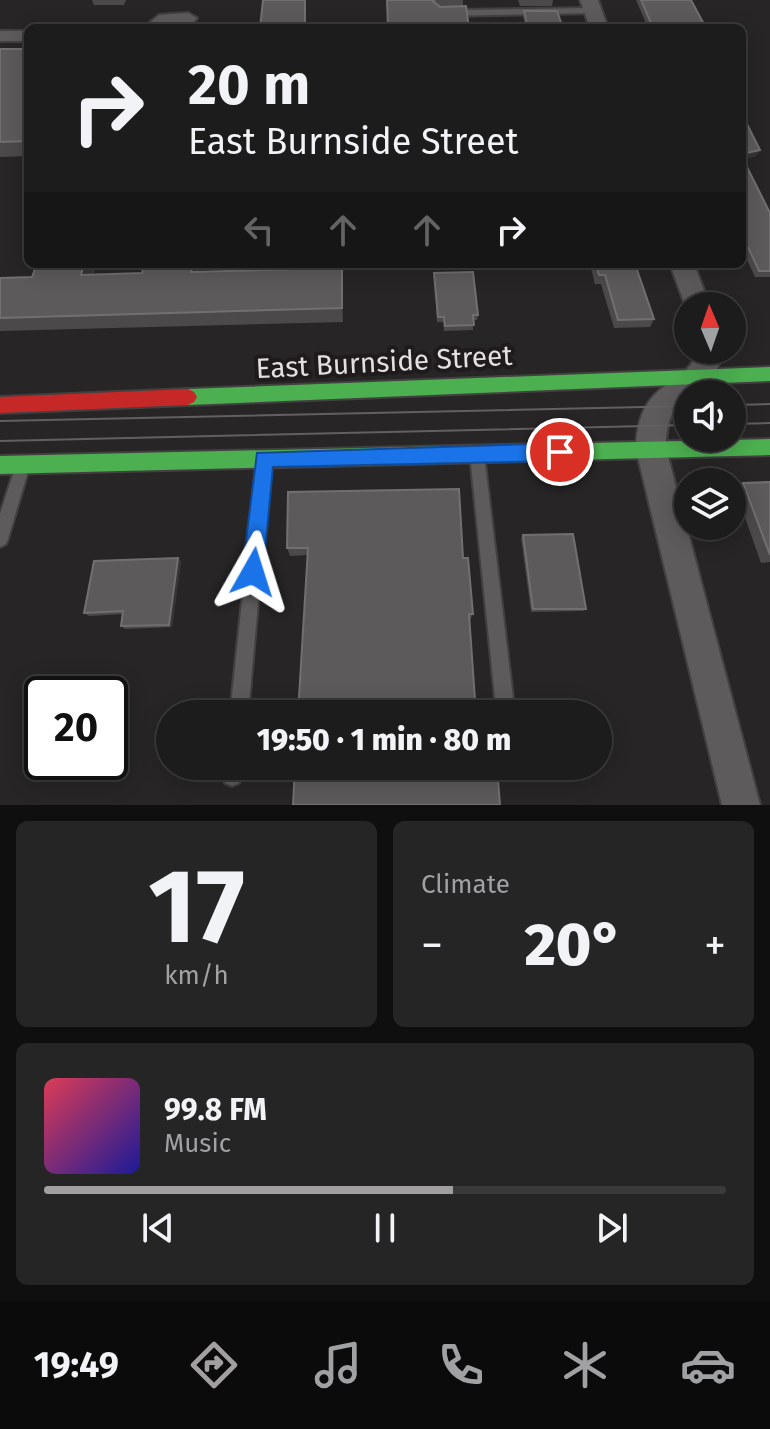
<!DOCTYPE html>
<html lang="en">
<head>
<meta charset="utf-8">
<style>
  body { margin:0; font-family:"Fira Sans",sans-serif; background:#252525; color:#f1f3f6; height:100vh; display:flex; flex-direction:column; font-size:30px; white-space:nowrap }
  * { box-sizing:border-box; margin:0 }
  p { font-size:26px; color:#a0a1a3 }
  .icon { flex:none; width:44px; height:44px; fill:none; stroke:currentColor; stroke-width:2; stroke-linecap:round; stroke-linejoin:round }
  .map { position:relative; height:805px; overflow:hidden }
  .sheet { display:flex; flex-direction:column; gap:16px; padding:16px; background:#100f0f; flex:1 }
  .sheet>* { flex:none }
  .top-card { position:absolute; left:24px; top:24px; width:722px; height:244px; border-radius:12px; box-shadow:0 4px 20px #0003,0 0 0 2px #3b3a3b; background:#1d1c1c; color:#f1f3f6; overflow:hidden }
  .needle { width:52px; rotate:358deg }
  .buttons { position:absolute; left:674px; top:292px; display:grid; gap:16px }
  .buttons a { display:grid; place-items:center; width:72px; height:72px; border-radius:50%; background:#1d1c1c; box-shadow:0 4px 20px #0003,0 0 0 2px #3b3a3b; font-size:40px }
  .speed { position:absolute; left:24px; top:676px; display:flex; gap:16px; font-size:40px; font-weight:700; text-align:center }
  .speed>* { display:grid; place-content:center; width:104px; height:104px; border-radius:50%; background:#1d1c1c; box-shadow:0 4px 20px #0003,0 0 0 2px #3b3a3b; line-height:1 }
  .speed .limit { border:4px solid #111; border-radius:12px; background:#fff; color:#111 }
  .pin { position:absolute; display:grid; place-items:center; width:68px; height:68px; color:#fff; margin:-34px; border:4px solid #fff; border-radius:50%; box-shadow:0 2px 8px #0007 }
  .me { position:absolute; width:88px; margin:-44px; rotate:6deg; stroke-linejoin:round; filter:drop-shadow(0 0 6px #0008) }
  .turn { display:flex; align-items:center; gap:28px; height:168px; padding:0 32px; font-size:36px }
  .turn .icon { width:104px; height:104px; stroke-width:2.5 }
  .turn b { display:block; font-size:56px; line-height:68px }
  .lanes { display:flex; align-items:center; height:76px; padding:0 32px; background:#0003; justify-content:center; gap:40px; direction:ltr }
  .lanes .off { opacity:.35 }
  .big { font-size:60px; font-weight:800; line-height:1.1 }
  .sheet .tile { flex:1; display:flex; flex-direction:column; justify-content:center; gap:12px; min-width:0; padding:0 28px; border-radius:12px; background:#252525 }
  .sheet .dial { align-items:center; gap:0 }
  .dial b { font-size:104px; line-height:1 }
  .song { display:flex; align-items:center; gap:24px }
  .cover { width:96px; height:96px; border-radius:12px; background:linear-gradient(135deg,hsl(350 70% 55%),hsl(240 70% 35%)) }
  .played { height:8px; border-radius:4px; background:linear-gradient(90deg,#a19fa0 60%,#3b3a3b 60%) }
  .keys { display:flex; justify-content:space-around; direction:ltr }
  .heat { display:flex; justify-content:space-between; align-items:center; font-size:44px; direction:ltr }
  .sheet .tiles { flex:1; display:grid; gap:16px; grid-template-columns:1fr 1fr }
  .tile:last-child { grid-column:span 2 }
  .trip { position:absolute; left:156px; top:700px; width:456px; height:80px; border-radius:40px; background:#1d1c1c; box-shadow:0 4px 20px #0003,0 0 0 2px #3b3a3b; font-weight:800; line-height:80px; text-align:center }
  .tabs { display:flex; height:128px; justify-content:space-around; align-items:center; background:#0c0b0b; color:#a0a1a3 }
  .tabs .icon { width:56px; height:56px }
  .tabs .on { color:#a19fa0 }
  .tabs b { font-size:36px; color:#f1f3f6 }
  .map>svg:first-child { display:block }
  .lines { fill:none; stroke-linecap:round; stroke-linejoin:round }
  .lane-casing { stroke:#424041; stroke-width:4 }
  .street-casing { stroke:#424041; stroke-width:4 }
  .fast-casing { stroke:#424041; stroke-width:4 }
  .jam-casing { stroke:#424041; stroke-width:4 }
  .lane { fill:#5d5b5c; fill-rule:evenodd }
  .street { fill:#5d5b5c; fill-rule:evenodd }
  .fast { fill:#4caf50; fill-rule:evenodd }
  .jam { fill:#c62828; fill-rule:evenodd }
  .tram { stroke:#626062; stroke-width:2 }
  .wall { fill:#4c494b }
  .shaded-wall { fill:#373436 }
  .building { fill:#5d5a5c; stroke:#726f71; stroke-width:2 }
  .route { fill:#1a73e8; stroke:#114b97; stroke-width:2 }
  .labels { text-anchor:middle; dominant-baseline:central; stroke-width:8; stroke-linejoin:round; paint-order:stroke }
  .street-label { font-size:28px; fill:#e3e0e2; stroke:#1f1b1d }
</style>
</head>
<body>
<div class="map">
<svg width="770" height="805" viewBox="0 0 770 805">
  <rect width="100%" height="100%" fill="#272526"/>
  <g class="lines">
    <defs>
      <path id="lane" d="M 593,8 L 597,11 L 596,13 L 450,16 L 446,13 L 450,10 Z
        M 477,448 L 482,450 L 484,455 L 513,698 L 510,704 L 504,707 L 498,704 L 495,698 L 470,455 L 472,450 Z
        M 264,452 L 269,454 L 271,459 L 248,714 L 230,714 L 257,459 L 259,454 Z
        M 22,461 L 27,463 L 29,468 L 8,539 L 6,544 L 0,547 L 0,514 L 15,468 L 17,463 Z
        M 224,766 L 242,766 L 239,783 L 232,786 L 225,783 L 222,776 Z"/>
      <path id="street" d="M 580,0 L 598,0 L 608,28 L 590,28 Z
        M 188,13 L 197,18 L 194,22 L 143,28 L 159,15 Z
        M 0,31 L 28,31 L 28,41 L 0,41 Z
        M 670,264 L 694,264 L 710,306 L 688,306 L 688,313 Z
        M 697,350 L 723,350 C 713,406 665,382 666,449 L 760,805 L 722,805 L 636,449 C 638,375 689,389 697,350 Z"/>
      <path id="fast" d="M 770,367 L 770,381 L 188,405 L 182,402 L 179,397 L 182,392 L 188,389 Z
        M 770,439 L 770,455 L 0,474 L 0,456 Z"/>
      <path id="jam" d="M 188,389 L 194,392 L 197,397 L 194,402 L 188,405 L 0,413 L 0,397 Z"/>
    </defs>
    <use href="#lane" class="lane-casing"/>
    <use href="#street" class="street-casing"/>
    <use href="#fast" class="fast-casing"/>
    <use href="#jam" class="jam-casing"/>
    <use href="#lane" class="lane"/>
    <use href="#street" class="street"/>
    <use href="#fast" class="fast"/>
    <use href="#jam" class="jam"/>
    <path class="tram" d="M 732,405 L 770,404
      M 0,421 L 688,406
      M 732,424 L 770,423
      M 0,441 L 688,425"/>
  </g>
  <path class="wall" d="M 92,0 L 126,0 L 124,5 L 94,5 Z
    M 386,0 L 463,0 L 463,7 L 469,28 Z
    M 518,0 L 553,0 L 552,6 L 520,6 Z
    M 636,0 L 691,0 L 706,28 L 648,28 Z
    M 524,11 L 563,28 L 526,28 L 523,17 Z
    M 0,49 L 28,49 L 28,156 L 0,157 Z
    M 742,124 L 760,150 L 756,156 L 743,159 L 770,213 L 770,277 L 755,277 L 744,253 L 742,253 Z
    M 144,264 L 200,264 L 198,272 L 342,268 L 343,322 L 0,331 L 0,278 L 142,273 Z
    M 590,264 L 635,264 L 654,319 L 650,327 L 614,328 L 601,284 L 595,284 Z
    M 434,273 L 478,315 L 477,320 L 473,320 L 473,330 L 444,331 L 443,322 L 437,322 Z
    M 770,482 L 770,562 L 761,563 L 735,489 L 743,483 Z
    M 288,492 L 463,558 L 473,614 L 470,620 L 307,555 L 290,556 L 287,548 Z
    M 523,535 L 586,609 L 583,611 L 531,612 L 521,538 Z
    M 181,561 L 172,627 L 125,629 L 121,626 L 123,614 L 89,616 L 84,613 Z"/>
  <path class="shaded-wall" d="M 760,150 L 756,156 L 742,160 L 742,154 Z
    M 84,264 L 97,264 L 90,289 L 81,275 Z
    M 192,264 L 200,264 L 196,286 L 191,272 Z
    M 342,268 L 343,282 L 343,322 L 342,308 Z
    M 178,558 L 181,561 L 172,627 L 169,625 Z"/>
  <path class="building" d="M 263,0 L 305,0 L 305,28 L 260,28 Z
    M 387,0 L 434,0 L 433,1 L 440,7 L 466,6 L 469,28 L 388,28 Z
    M 641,0 L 691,0 L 706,28 L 653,28 Z
    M 524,11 L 557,11 L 563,28 L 528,28 Z
    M 0,49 L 28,49 L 28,141 L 0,142 Z
    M 742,124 L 747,124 L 760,150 L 742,154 Z
    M 742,157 L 770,213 L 770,271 L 759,271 L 748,247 L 742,247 Z
    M 37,264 L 84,264 L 81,275 L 142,273 L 144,264 L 192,264 L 191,272 L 342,268 L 342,308 L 0,318 L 0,278 L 32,277 Z
    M 596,264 L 635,264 L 654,319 L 618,320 L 605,275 L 599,275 Z
    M 473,272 L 478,315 L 473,315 L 474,325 L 445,326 L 444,317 L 438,317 L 434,273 Z
    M 770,482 L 770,555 L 743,483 Z
    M 459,489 L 463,558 L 468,558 L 473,614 L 469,614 L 476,714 L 298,714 L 308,548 L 287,548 L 288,492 Z
    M 573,534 L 586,609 L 533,609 L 523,535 Z
    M 178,558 L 169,625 L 121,626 L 123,611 L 84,613 L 94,561 Z
    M 295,766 L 497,766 L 500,805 L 293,805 Z"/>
  <path class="route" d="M 560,443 L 569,452 L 560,461 L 273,467 L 263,572 L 260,580 L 253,583 L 245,580 L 242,572 L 257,453 Z"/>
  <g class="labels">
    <g class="street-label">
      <text transform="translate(384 362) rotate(-3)">East Burnside Street</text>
    </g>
  </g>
</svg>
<div class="buttons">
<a><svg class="needle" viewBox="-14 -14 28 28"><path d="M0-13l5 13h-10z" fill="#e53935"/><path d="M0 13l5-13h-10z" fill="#a0a1a3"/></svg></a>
<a><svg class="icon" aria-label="sound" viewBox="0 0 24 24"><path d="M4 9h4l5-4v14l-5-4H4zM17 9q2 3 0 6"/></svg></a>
<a><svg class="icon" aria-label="layers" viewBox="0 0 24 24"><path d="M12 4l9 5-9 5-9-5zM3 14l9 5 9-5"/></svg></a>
</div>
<div class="speed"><div class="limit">20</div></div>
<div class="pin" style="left:560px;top:452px;background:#d93025"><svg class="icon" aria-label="arrive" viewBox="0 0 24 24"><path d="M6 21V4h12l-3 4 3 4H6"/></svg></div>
<svg class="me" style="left:253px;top:572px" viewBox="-20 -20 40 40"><path d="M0-17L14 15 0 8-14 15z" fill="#1a73e8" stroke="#fff" stroke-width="4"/></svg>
<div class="trip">19:50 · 1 min · 80 m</div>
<div class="top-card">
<div class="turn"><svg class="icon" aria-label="right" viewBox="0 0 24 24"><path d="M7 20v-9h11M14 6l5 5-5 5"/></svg><div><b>20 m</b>East Burnside Street</div></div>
<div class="lanes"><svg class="icon off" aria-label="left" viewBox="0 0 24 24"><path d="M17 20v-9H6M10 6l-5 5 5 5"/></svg><svg class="icon off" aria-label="ahead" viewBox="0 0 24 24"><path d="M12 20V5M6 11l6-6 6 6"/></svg><svg class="icon off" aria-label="ahead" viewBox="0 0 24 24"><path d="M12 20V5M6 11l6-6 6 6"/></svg><svg class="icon" aria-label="right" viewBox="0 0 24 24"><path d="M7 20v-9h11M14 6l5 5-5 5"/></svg></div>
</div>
</div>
<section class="sheet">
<div class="tiles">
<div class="tile dial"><b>17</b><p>km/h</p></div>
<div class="tile"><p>Climate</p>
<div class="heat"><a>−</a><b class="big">20°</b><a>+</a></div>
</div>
<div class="tile">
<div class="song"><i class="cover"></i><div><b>99.8 FM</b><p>Music</p></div></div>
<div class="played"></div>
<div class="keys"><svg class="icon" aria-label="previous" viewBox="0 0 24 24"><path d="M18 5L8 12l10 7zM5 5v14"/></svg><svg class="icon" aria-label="pause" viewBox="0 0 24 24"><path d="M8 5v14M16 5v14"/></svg><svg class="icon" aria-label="next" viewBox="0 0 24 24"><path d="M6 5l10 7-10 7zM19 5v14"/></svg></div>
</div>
</div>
</section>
<nav class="tabs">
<b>19:49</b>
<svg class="icon on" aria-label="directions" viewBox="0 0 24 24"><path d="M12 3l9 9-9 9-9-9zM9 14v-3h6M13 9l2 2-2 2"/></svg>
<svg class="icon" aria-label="music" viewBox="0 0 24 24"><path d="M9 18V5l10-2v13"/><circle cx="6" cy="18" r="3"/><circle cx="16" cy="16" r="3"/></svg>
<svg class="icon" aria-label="phone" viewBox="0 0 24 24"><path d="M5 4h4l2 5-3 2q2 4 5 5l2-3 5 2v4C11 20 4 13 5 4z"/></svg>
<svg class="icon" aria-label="climate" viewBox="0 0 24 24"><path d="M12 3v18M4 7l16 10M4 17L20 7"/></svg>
<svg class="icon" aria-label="car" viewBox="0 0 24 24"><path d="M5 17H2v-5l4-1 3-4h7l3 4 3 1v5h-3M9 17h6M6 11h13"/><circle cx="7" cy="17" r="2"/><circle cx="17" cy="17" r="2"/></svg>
</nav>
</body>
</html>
